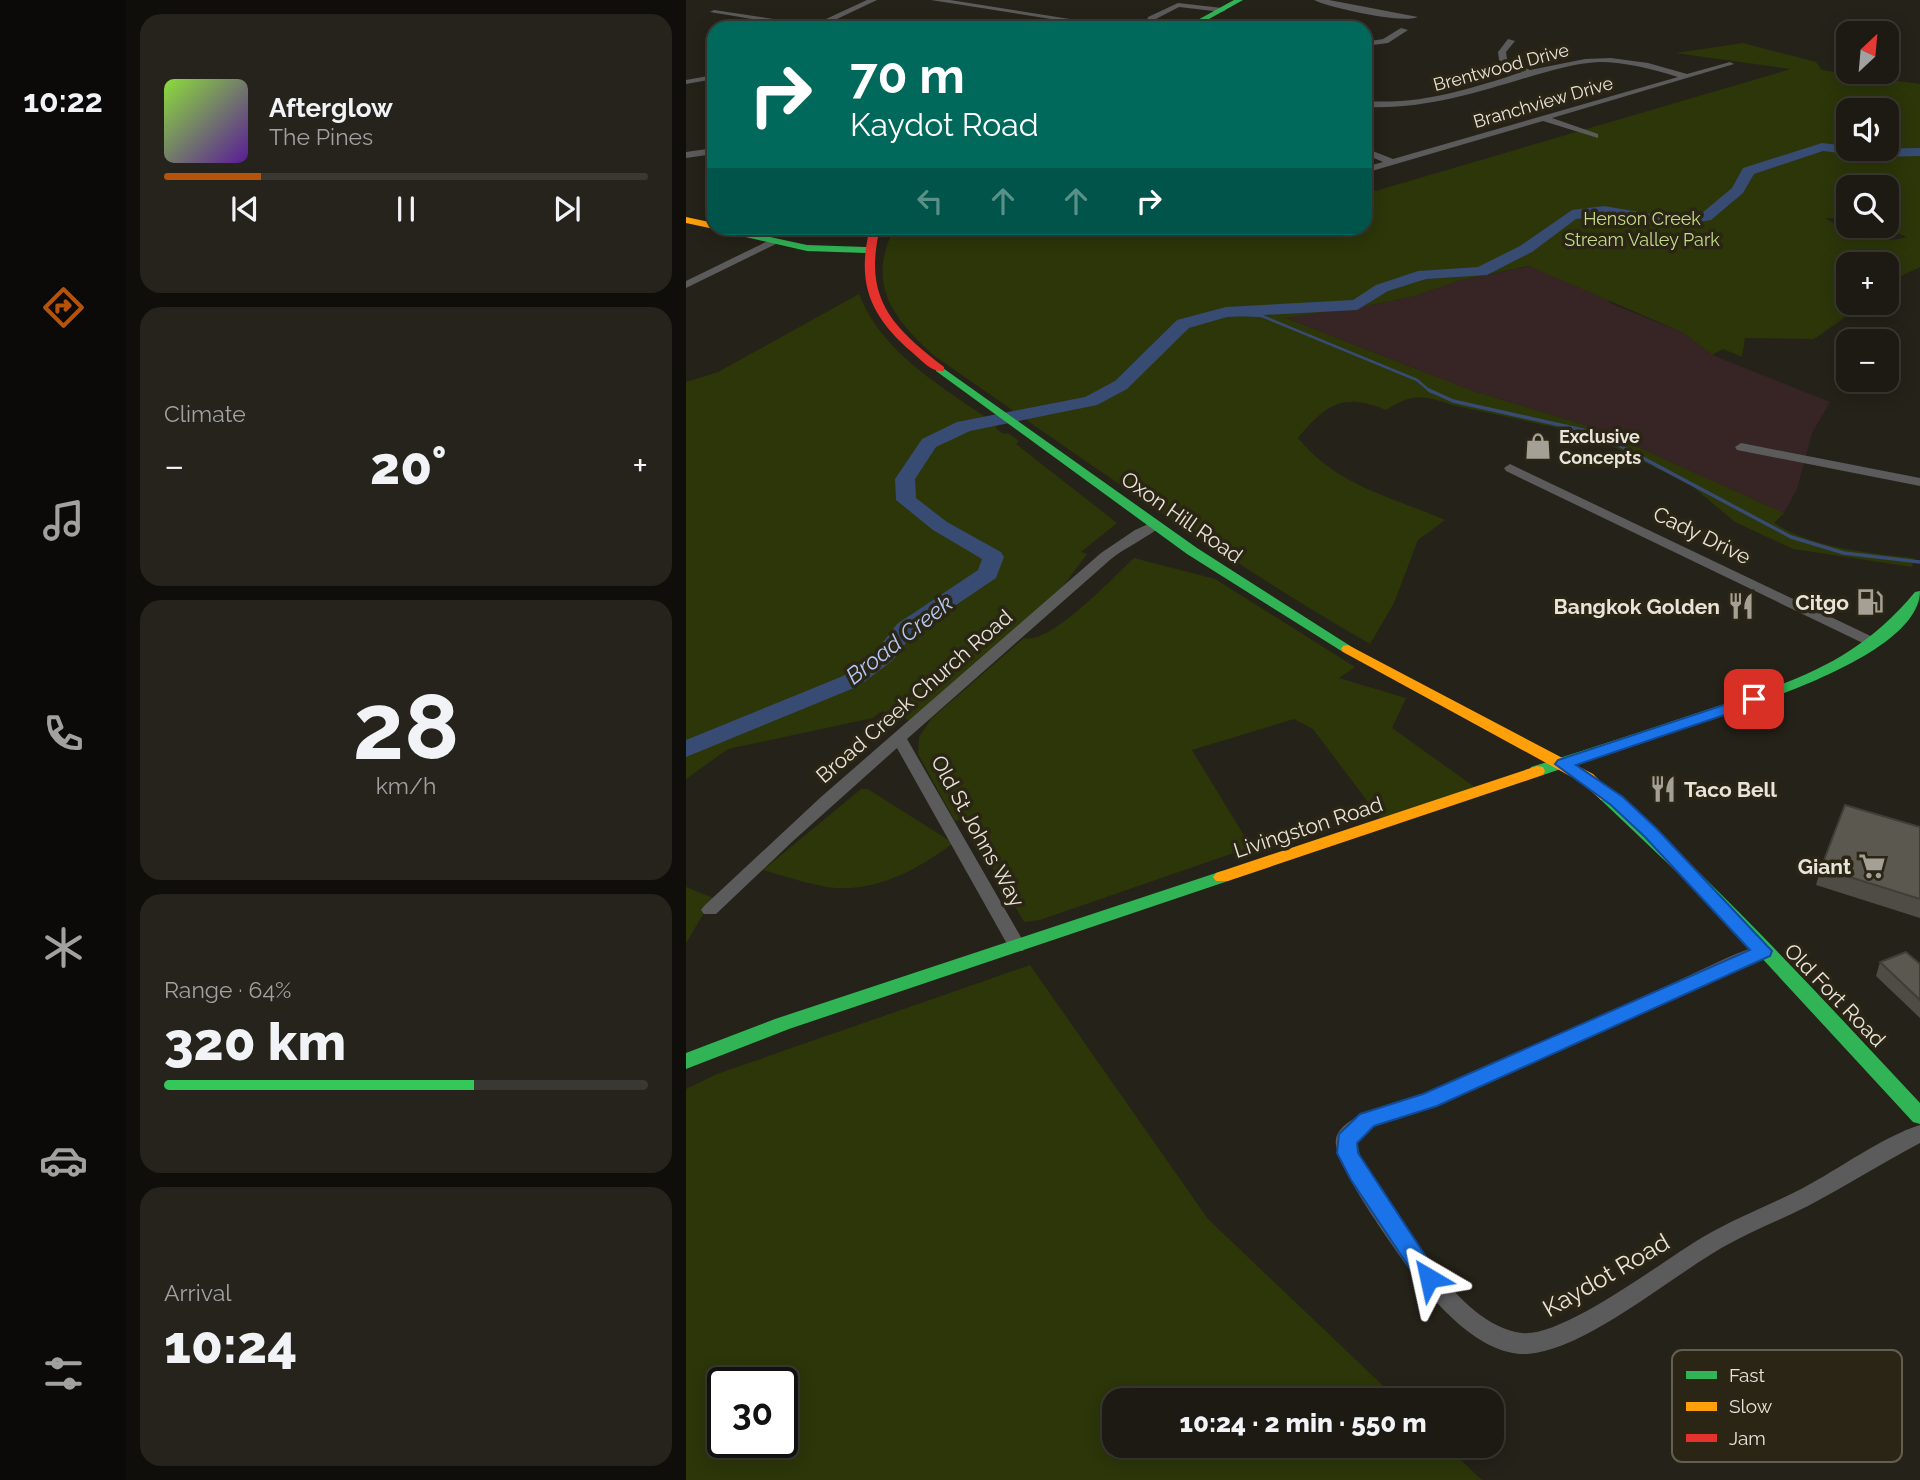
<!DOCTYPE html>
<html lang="en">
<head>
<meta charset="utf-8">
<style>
  body { margin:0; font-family:Raleway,sans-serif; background:#25231c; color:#f1f3f6; height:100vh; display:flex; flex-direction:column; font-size:26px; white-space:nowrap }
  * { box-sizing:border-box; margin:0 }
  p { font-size:23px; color:#a0a1a0 }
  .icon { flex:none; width:38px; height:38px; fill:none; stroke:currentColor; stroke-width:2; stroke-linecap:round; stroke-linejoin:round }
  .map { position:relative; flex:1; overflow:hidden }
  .side { display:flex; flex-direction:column; gap:14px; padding:14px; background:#0f0e0a; width:560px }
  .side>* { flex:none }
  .banner { position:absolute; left:21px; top:21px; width:665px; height:214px; border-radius:21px; box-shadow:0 4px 18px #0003,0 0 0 2px #3a3833; background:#00695c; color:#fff; overflow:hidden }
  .needle { width:46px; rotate:26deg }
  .tools { position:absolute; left:1150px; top:21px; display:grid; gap:14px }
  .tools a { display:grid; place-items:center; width:63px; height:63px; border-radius:14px; background:#1c1a13; box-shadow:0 4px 18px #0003,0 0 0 2px #3a3833; font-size:35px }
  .speed { position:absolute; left:21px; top:1367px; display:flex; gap:14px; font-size:35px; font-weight:700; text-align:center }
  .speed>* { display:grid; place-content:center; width:91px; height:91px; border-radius:50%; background:#1c1a13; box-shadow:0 4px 18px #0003,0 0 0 2px #3a3833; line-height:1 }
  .speed .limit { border:4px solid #111; border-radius:10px; background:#fff; color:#111 }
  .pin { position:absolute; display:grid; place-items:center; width:60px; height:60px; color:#fff; margin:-30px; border-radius:14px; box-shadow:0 4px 10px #0006 }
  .me { position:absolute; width:77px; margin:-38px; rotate:324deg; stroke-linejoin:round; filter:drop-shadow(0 0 5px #0008) }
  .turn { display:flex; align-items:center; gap:24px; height:147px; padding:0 28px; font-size:32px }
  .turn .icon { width:91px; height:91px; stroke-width:2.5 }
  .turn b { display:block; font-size:49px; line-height:60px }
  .lanes { display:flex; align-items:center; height:66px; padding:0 28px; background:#0003; justify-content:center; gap:35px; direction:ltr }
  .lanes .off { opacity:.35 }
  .big { font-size:52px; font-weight:800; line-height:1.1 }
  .side .tile { flex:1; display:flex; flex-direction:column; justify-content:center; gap:10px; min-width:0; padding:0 24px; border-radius:21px; background:#25231c }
  .side .dial { align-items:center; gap:0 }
  .dial b { font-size:91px; line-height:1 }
  .song { display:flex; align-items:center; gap:21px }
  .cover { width:84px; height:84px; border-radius:10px; background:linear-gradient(135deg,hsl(90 70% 55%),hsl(270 70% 35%)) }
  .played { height:7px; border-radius:4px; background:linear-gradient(90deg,#b45309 20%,#3a3833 20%) }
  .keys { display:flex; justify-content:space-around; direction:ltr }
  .heat { display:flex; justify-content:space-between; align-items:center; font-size:38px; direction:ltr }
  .charge { height:10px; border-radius:5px; background:linear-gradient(90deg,#34c759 64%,#3a3833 0) }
  .trip { position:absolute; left:416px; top:1388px; width:402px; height:70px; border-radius:21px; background:#1c1a13; box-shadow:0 4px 18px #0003,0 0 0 2px #3a3833; font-weight:800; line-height:70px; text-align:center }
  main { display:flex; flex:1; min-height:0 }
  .tabs { display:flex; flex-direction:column; width:126px; justify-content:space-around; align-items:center; background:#0b0a08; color:#a0a1a0 }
  .tabs .icon { width:49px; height:49px }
  .tabs .current { color:#b45309 }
  .tabs b { font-size:32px; color:#f1f3f6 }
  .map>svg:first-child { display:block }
  .industrial { fill:#372525 }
  .green { fill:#2c3609; fill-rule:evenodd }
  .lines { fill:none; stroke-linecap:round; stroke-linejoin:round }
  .stream-far1 { stroke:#374b73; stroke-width:2.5 }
  .stream { stroke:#374b73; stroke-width:3.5 }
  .river { fill:#374b73; fill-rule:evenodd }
  .street { fill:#5b5b5b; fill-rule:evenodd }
  .fast { fill:#30b455; fill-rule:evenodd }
  .slow { fill:#ff9f0a; fill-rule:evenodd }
  .jam { fill:#e5322d; fill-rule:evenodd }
  .wall { fill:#4e4c45 }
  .building { fill:#5b5850; stroke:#403e38; stroke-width:2 }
  .route { fill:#1a73e8; stroke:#114b97; stroke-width:2 }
  .labels { text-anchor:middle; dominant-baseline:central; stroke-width:7; stroke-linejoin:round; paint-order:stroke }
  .far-street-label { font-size:18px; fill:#e8e4da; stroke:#2a2514 }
  .far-park-label { font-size:18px; fill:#c3dc88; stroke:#2a2514 }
  .far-poi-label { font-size:18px; font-weight:bold; fill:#e8e4da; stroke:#2a2514; text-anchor:start }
  .street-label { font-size:21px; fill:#e8e4da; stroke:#2a2514 }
  .poi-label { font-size:21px; font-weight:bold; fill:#e8e4da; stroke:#2a2514; text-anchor:end }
  .water-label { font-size:23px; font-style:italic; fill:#b3c9f5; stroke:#2a2514 }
  .near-street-label { font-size:24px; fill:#e8e4da; stroke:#2a2514 }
  .key { fill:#2a2514; stroke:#635e4f; stroke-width:2 }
  .key-label { font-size:19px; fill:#e8e4da }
</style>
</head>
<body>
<main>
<nav class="tabs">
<b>10:22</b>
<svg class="icon current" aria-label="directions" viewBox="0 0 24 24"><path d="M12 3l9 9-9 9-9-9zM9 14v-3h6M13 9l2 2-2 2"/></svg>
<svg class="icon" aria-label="music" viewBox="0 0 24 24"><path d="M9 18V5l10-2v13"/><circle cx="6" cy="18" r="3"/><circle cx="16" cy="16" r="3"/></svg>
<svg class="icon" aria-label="phone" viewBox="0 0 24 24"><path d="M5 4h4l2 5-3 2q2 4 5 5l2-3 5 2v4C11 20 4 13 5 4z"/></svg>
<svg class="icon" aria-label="climate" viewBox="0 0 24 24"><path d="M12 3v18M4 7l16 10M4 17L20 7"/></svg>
<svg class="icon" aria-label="car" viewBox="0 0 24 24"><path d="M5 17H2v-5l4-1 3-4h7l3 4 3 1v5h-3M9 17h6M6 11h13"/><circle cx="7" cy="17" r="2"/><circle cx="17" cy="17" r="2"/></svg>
<svg class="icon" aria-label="filters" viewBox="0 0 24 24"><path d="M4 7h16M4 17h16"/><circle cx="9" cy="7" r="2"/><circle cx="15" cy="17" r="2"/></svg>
</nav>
<section class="side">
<div class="tile">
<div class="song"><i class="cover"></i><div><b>Afterglow</b><p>The Pines</p></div></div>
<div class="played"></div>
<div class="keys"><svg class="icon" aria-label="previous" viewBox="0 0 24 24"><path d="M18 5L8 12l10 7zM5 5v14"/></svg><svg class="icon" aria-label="pause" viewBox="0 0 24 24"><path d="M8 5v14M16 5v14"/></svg><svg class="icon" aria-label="next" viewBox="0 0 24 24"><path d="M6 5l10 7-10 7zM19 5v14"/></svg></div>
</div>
<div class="tile"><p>Climate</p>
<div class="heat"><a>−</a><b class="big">20°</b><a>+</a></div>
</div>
<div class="tile dial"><b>28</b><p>km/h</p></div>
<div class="tile"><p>Range · 64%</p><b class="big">320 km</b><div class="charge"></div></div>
<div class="tile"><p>Arrival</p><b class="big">10:24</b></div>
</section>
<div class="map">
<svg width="1234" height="1480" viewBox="0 0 1234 1480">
  <rect width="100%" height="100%" fill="#252219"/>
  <path class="industrial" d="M 850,265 L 906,285 L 926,304 L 998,333 L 1026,355 L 1144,402 L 1126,433 L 1111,489 L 1098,513 L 912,429 L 784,390 L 598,317 L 690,304 L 729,296 L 775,280 Z"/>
  <path class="green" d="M 1057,43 L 1130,62 L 1136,70 L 1234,84 L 1234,267 L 1201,283 L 1200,264 L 1162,264 L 1162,303 L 1166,306 L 1157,319 L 1128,339 L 1059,338 L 1056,357 L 1037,349 L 1026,355 L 998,333 L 843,266 L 775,280 L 729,296 L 690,304 L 600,318 L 784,390 L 912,429 L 1098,513 L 1088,523 C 1130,549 1180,552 1228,558 L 1226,567 L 1107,549 L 1049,522 L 1006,486 L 904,435 L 766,405 C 736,395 727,393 700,410 C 656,392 640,405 612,438 C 651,486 704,496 759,520 L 732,540 L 708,603 L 684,644 C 532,556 390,454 247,355 C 205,316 181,284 208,228 L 679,228 L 679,194 L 1105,69 L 989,53 ZM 1162,110 L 1200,110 L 1200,149 L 1162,149 ZM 1162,187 L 1200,187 L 1200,226 L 1194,226 L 1221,237 C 1192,246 1164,233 1139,218 L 1162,219 Z
    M 173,294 C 197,356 261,389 312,426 L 309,427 L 317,434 L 322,433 L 333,441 L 330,444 L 431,523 L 395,552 L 401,554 L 375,589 L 228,722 L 196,711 L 187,718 L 42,749 L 0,779 L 0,382 L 32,372 Z
    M 448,558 L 529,579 L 669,667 L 653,678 L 720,698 L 706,728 L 790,788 L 694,818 L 627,729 L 608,719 L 506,750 L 565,847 L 354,920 L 338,922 L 278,819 L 269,821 L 232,754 L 233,737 L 245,719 L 338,638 C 365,645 427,577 448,558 Z
    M 175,789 L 182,789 L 267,843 C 232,870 187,894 141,887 C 119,883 98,876 77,870 Z
    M 0,887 L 27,898 L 0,943 Z
    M 344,965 L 522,1219 L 712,1400 L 429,1400 L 429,1446 L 760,1446 L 796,1480 L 0,1480 L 0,1089 L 31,1074 ZM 37,1382 L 96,1382 L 96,1442 L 37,1442 Z"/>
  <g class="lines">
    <path class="stream-far1" d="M 532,314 L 576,316 L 731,380 L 745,392"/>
    <path class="stream" d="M 743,390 L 767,401 L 910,433 L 1105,537 L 1158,553 L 1234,562"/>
    <path class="river" d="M 1136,143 L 1162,146 L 1162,149 L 1234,148 L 1234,156 L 1188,157 L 1137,151 L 1068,174 L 1057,193 L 1025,220 L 983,227 L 918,216 L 890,219 L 846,252 L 801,275 L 740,279 L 702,291 L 671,310 L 541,317 L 503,328 L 441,389 L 411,405 L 284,431 L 250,447 L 229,479 L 230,498 L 261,522 L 315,552 L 318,557 L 310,578 L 227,634 L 207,660 L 173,686 L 0,757 L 0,740 L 157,676 L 191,650 L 211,624 L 292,570 L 296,559 L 247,530 L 210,500 L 209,479 L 236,439 L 271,422 L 399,397 L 429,381 L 491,320 L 540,307 L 667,300 L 690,285 L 732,271 L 792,267 L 834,246 L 886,210 L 918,206 L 983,217 L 1016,213 L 1046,188 L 1057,168 Z"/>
    <path class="street" d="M 181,0 L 191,0 L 132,28 L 119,28 L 24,12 L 28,10 L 127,25 Z
      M 245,0 L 264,0 L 441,28 L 422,28 Z
      M 628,0 L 643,0 L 732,17 C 717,24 644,8 628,0 Z
      M 492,3 L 536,8 L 540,10 L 536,12 L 493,7 L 468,20 L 467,25 L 460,23 L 462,17 Z
      M 715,28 L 722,30 L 702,43 L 679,46 L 679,42 L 697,39 Z
      M 822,39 L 829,41 L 820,52 L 821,59 L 844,70 L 899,59 L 925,58 L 962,63 L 1001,74 L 1044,62 L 1048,64 L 866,118 L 912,134 L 912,138 L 857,121 L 679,173 L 679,167 L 697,162 L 679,154 L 679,148 L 707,159 L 992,77 C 966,69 940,62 913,62 C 890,63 867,70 846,76 C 792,92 737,110 679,107 L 679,101 C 735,105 784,89 836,72 L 813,60 L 812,52 Z
      M 28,75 L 28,79 L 0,84 L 0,80 Z
      M 28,148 L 28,154 L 0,158 L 0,152 Z
      M 88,238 L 93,241 L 92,243 L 0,288 L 0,281 Z
      M 1055,443 L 1234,478 L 1234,486 L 1051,450 L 1049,447 Z
      M 824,464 L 1193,640 L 1195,643 L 1188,647 L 1183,646 L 820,471 L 818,468 Z
      M 469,521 L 476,525 C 463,537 440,547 425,559 L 221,739 L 340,946 L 337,951 L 325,951 L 211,748 L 107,841 L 30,914 L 18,914 L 15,910 L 18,906 L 135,797 L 415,553 L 449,530 Z
      M 1077,944 L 1083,946 L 1086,951 L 1083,956 L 751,1106 L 688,1126 L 671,1143 C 676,1175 718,1229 739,1255 C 762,1286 795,1328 836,1333 C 877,1338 979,1259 1017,1237 C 1049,1218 1084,1205 1117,1188 C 1153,1169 1196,1137 1234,1125 L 1234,1143 C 1196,1163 1160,1186 1122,1206 C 1094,1220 1066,1231 1039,1246 C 987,1275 898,1351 841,1354 C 793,1356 747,1301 721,1266 C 707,1246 645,1161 650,1139 C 656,1112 718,1102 740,1093 C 820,1061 897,1023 976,988 C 1009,974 1042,955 1077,944 Z"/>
    <path class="fast" d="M 548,0 L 557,0 L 507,28 L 497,28 Z
      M 28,227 L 43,228 L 121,245 L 180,247 L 185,250 L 180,253 L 121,251 L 29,230 Z
      M 254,366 L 511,548 L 669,649 L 667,652 L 657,652 L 501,554 L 250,371 L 250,367 Z
      M 1234,591 C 1234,658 1047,711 994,729 C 948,744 902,760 857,775 L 845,775 L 843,771 L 845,767 C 900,750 954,732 1008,714 C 1098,684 1166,668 1229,592 Z
      M 921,791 L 927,792 C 1036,889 1134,996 1234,1103 L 1234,1124 L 1227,1122 L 1037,916 L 915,800 L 913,796 L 915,792 Z
      M 536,871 L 542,873 L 545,877 L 542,881 L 103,1029 L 0,1069 L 0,1053 L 89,1019 Z"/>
    <path class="slow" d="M 0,217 L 28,223 L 28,228 L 32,228 L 28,229 L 0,223 Z
      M 662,645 L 907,774 L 929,796 L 927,800 L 915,800 L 895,782 L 657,652 L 655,649 L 657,646 Z
      M 851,766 L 857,767 L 859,771 L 857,775 L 542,881 L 530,881 L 527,877 L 530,873 Z"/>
    <path class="jam" d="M 184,228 L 194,228 C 177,298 205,326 258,367 L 258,371 C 246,373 235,360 227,353 C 184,316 170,283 184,228 Z"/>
  </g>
  <path class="wall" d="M 1234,827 L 1234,918 L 1130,885 L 1135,868 Z
    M 1194,962 L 1234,964 L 1234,1018 L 1190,976 Z"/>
  <path class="building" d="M 1159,805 L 1234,827 L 1234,899 L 1135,868 Z
    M 1220,952 L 1234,964 L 1234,1000 L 1194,962 Z"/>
  <path class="route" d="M 1068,695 L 1074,696 L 1074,703 L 890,765 L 937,797 L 971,829 L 1086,951 L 1084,956 L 751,1106 L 688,1126 L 671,1143 L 672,1153 L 754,1278 L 751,1285 L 743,1288 L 735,1285 L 665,1180 L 651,1153 L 653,1134 L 674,1114 L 737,1094 L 1064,950 L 959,837 L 925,805 L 869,764 L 872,760 Z"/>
  <defs>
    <symbol id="shop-bare" viewBox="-9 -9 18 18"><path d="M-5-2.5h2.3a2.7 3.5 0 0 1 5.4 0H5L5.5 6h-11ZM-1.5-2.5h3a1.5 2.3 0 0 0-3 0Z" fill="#a4a096" stroke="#2a2514" stroke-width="2.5" paint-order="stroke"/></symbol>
    <symbol id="fuel-bare" viewBox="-9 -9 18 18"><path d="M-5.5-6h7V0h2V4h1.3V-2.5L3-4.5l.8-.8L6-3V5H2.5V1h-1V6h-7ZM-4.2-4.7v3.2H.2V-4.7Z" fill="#a4a096" stroke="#2a2514" stroke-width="2.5" paint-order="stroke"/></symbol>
    <symbol id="restaurant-bare" viewBox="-9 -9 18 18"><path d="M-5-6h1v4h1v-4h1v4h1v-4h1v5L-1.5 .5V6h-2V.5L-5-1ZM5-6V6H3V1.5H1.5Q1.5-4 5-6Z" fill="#a4a096" stroke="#2a2514" stroke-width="2.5" paint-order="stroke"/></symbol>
    <symbol id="supermarket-bare" viewBox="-9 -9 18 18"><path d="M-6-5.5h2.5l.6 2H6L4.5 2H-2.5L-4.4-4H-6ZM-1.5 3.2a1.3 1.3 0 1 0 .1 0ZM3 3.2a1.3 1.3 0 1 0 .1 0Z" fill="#a4a096" stroke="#2a2514" stroke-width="2.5" paint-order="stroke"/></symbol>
  </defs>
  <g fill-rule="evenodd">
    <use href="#shop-bare" x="833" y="427" width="38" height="38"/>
    <use href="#fuel-bare" x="1165" y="583" width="38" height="38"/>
    <use href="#restaurant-bare" x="1036" y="587" width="38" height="38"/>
    <use href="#restaurant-bare" x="958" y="770" width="38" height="38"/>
    <use href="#supermarket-bare" x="1167" y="847" width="38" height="38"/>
  </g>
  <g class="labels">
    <g class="far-street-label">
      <text transform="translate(815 67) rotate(-15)">Brentwood Drive</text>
      <text transform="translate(857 102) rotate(-16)">Branchview Drive</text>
    </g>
    <g class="far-park-label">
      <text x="956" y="218">Henson Creek<tspan x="956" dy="21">Stream Valley Park</tspan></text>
    </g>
    <g class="far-poi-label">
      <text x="873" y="436">Exclusive<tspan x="873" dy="21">Concepts</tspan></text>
    </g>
    <g class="street-label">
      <text transform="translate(496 517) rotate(35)">Oxon Hill Road</text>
      <text transform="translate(1016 535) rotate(26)">Cady Drive</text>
      <text transform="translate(228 696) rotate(-41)">Broad Creek Church Road</text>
      <text transform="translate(622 827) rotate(-18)">Livingston Road</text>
      <text transform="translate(292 831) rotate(61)">Old St Johns Way</text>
      <text transform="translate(1149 995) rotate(46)">Old Fort Road</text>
    </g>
    <g class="poi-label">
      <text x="1163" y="602">Citgo</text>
      <text x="1034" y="606">Bangkok Golden</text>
      <text x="998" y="789" text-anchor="start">Taco Bell</text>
      <text x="1165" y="866">Giant</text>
    </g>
    <g class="water-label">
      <text transform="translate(213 639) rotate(-38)">Broad Creek</text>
    </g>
    <g class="near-street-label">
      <text transform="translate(920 1275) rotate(-30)">Kaydot Road</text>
    </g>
  </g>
  <rect x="986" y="1350" width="230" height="112" rx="10" class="key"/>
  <rect x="1000" y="1371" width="31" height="8" fill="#30b455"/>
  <rect x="1000" y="1402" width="31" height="9" fill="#ff9f0a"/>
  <rect x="1000" y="1434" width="31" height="8" fill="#e5322d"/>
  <g class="key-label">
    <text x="1043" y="1382">Fast</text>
    <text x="1043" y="1413">Slow</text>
    <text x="1043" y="1445">Jam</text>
  </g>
</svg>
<div class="tools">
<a><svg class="needle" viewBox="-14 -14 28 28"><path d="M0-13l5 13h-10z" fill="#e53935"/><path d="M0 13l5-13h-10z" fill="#a0a1a0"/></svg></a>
<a><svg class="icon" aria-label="sound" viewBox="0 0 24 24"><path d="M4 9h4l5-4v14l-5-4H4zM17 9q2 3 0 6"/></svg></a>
<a><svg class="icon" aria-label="search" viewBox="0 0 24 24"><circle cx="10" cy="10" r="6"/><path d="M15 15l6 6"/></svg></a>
<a>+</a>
<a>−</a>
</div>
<div class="speed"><div class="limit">30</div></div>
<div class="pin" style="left:1068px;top:699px;background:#d93025"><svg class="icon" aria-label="arrive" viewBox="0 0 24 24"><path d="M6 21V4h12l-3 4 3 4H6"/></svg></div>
<svg class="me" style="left:743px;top:1278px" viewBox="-20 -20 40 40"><path d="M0-17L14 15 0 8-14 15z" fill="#1a73e8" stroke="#fff" stroke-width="4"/></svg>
<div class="trip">10:24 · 2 min · 550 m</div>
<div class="banner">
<div class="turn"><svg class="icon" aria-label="right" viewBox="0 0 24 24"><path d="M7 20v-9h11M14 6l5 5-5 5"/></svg><div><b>70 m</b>Kaydot Road</div></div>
<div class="lanes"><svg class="icon off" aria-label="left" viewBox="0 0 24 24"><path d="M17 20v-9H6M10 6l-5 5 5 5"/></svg><svg class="icon off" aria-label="ahead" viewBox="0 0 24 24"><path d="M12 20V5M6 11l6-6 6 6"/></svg><svg class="icon off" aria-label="ahead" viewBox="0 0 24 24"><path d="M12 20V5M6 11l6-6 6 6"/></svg><svg class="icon" aria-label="right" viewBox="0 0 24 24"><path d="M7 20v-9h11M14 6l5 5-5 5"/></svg></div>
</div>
</div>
</main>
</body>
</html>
